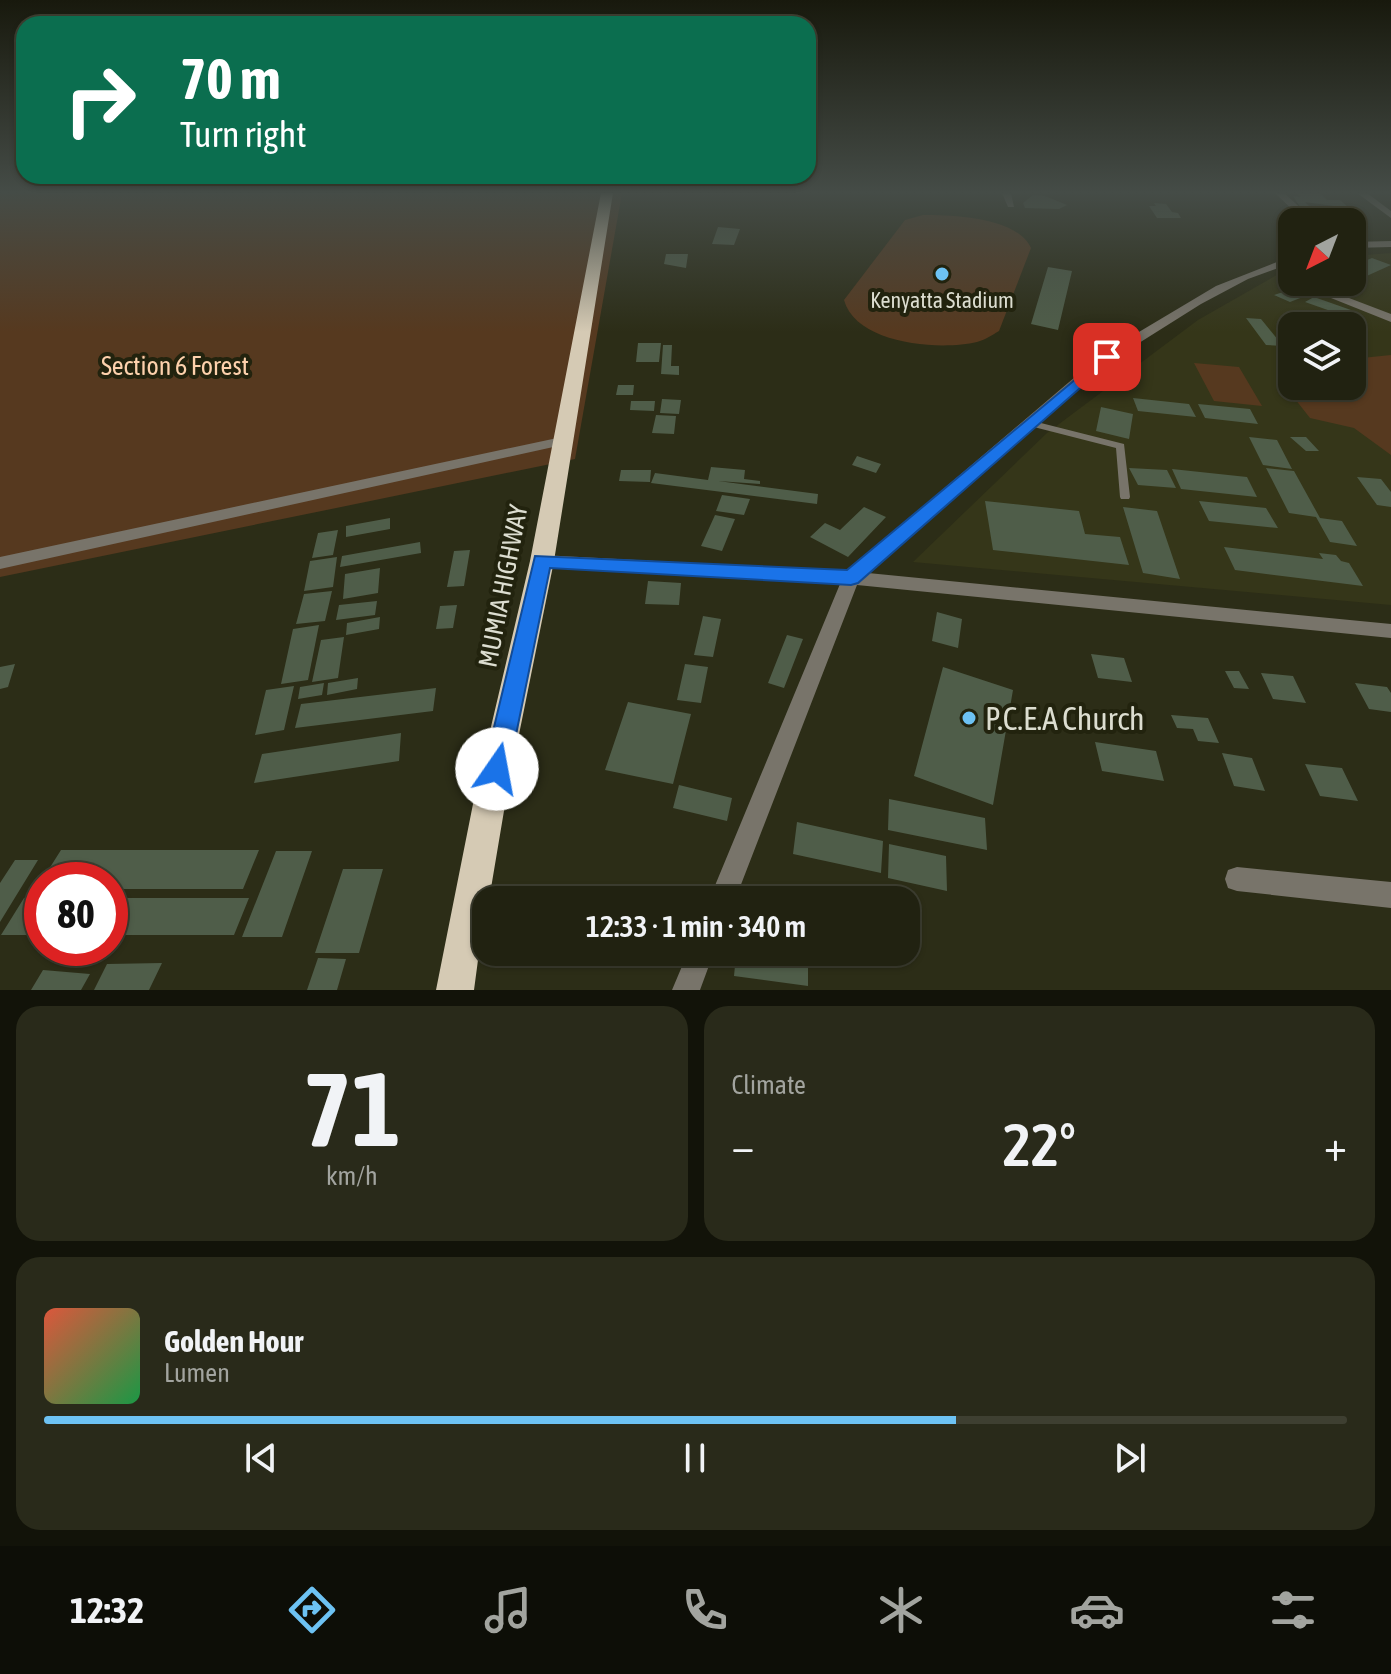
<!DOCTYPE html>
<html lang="en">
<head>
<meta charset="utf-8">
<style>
  body { margin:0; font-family:"Asap Condensed",sans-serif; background:#292a1a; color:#f1f3f6; height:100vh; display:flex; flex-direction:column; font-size:30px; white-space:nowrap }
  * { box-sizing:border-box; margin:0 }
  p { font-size:26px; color:#a2a49f }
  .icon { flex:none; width:44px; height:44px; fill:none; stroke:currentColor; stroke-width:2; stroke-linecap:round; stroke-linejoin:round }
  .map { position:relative; height:990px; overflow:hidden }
  .panel { display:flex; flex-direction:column; gap:16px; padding:16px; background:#121309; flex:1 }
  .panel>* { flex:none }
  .guide { position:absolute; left:16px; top:16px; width:800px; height:168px; border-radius:24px; box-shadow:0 2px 6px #0004,0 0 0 2px #3e3f31; background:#0b6e4f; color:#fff; overflow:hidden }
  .needle { width:52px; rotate:222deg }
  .tools { position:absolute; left:1278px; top:208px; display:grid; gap:16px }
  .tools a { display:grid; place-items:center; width:88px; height:88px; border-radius:16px; background:#212211; box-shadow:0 2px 6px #0004,0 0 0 2px #3e3f31; font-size:40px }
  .speed { position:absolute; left:24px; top:862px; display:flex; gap:16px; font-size:40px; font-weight:700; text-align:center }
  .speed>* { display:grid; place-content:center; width:104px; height:104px; border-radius:50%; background:#212211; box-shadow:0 2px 6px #0004,0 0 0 2px #3e3f31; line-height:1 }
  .speed .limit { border:12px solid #d22; background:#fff; color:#111 }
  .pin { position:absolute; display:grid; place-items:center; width:68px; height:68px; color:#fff; margin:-34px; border-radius:16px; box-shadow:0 4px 12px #0006 }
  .me { position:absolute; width:88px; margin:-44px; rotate:12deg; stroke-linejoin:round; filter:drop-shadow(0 0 6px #0008) }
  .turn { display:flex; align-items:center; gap:28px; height:168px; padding:0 32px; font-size:36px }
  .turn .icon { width:104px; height:104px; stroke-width:2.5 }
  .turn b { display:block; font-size:56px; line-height:68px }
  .big { font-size:60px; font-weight:600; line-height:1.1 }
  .panel .card { flex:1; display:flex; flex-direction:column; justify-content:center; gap:12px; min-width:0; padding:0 28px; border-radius:24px; background:#292a1a }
  .panel .dial { align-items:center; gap:0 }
  .dial b { font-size:104px; line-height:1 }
  .song { display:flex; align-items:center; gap:24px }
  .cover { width:96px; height:96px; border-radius:12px; background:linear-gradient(135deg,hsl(10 70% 55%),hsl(140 70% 35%)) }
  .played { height:8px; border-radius:4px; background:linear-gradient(90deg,#6dc2f3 70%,#3e3f31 70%) }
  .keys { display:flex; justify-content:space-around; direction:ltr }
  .heat { display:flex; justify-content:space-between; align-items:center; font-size:44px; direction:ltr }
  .panel .tiles { flex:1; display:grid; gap:16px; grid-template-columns:1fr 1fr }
  .card:last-child { grid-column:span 2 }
  .trip { position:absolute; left:472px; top:886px; width:448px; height:80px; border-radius:24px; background:#212211; box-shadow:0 2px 6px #0004,0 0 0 2px #3e3f31; font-weight:600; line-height:80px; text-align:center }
  .menu { display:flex; height:128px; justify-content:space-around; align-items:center; background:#0d0e07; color:#a2a49f }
  .menu .icon { width:56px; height:56px }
  .menu .current { color:#6dc2f3 }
  .menu b { font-size:36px; color:#f1f3f6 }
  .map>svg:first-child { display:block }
  .built { fill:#353619; fill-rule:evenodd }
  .green { fill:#56391f }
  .building { fill:#4f5d49 }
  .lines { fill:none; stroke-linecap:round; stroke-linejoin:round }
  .service { fill:#78746a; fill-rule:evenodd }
  .minor { fill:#78746a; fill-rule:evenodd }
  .trunk { fill:#d5cab4; fill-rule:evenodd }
  .route { fill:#1a73e8; stroke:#114b97; stroke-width:2 }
  .poi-dot { fill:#6dc2f3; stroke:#22230e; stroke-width:3 }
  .labels { text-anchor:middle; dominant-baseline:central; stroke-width:8; stroke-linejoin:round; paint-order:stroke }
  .far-poi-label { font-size:22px; fill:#dcddd0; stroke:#22230e }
  .park-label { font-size:26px; fill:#fdd1ac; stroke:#22230e }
  .street-label { font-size:26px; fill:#dcddd0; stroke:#22230e }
  .near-poi-label { font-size:32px; fill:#dcddd0; stroke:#22230e; text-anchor:start }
</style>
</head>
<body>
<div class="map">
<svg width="1391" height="990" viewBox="0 0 1391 990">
  <rect width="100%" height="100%" fill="#2c2d17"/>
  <path class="built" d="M 1391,253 L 1391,605 L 913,562 L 1047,433 L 1198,320 L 1282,272 L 1292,269 L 1292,282 L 1352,282 L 1352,256 ZM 1292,326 L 1352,326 L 1352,386 L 1292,386 Z"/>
  <path class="green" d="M 0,193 L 622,193 L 575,459 L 0,577 Z
    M 923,215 C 953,215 1017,217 1031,248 L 999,331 C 992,335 985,340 977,342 C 939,351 856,344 844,300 L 905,220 Z
    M 1391,355 L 1391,455 L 1354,428 L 1310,418 L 1284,385 L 1288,366 L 1292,365 L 1292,386 L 1352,386 L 1352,359 Z
    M 1194,363 L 1239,367 L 1262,406 L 1214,401 Z"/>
  <path class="building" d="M 1297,193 L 1320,193 L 1327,200 L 1340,200 L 1349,208 L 1305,202 L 1311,208 L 1300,207 L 1293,196 L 1301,197 Z
    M 1033,195 L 1045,196 L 1067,205 L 1059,209 L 1025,208 L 1023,203 Z
    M 1154,203 L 1166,204 L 1172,212 L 1178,213 L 1181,218 L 1157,218 L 1149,206 L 1156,206 Z
    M 718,227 L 740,229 L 734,245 L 712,244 Z
    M 666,254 L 688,254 L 686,268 L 664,264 Z
    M 1372,258 L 1391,265 L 1360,279 L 1352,276 L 1352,266 Z
    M 1048,267 L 1072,271 L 1058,330 L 1031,324 Z
    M 1292,289 L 1308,295 L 1290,302 L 1274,295 Z
    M 1314,297 L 1351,310 L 1342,315 L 1305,302 Z
    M 1246,318 L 1261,319 L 1283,346 L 1266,345 Z
    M 638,343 L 661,343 L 659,362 L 636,362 Z
    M 663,345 L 672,345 L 671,366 L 679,366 L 679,375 L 661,374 Z
    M 618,385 L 634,385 L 633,395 L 616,395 Z
    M 1133,398 L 1189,404 L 1196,417 L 1138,411 Z
    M 662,399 L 681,400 L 679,414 L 660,413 Z
    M 631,401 L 655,401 L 654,411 L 630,410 Z
    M 1198,404 L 1250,409 L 1258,424 L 1205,418 Z
    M 1101,407 L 1133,414 L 1129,439 L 1096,431 Z
    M 656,415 L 676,416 L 674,434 L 652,433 Z
    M 1249,437 L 1277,440 L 1292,469 L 1263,465 Z
    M 1290,437 L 1306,437 L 1319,451 L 1306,451 Z
    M 857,456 L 881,464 L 876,473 L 852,465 Z
    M 711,467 L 745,470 L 744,479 L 760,481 L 760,484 L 718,481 L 818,494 L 817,504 L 651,483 L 655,473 L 708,480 Z
    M 1129,468 L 1167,470 L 1176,488 L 1138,485 Z
    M 1266,468 L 1294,471 L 1320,518 L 1342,521 L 1357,546 L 1330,542 L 1316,517 L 1289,513 Z
    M 1172,469 L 1247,477 L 1257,497 L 1181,489 Z
    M 621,470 L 651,470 L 650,482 L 619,481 Z
    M 1357,477 L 1381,479 L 1391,492 L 1391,507 L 1377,505 Z
    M 722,495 L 750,499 L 744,515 L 716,511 Z
    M 985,501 L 1079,511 L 1085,534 L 1120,537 L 1129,565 L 993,550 Z
    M 1199,501 L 1266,508 L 1278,528 L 1209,521 Z
    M 864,507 L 886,517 L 848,557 L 810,537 L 825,523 L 840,530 Z
    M 1123,507 L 1157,511 L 1180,579 L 1143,573 Z
    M 715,515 L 735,519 L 722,551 L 701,546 Z
    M 390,518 L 390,529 L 346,537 L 346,526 Z
    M 338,530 L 333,555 L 312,558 L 318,533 Z
    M 420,542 L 421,553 L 340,567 L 342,556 Z
    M 1224,547 L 1323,559 L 1319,553 L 1336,555 L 1341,561 L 1349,563 L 1363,586 L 1235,570 Z
    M 470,550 L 464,586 L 447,587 L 454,551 Z
    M 337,557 L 333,587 L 304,591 L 310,561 Z
    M 380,568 L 378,593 L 343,599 L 345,574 Z
    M 648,581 L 681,583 L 679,605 L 645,604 Z
    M 332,591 L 325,621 L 296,624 L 304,594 Z
    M 377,601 L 375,615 L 336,620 L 339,605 Z
    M 457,605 L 453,628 L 436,629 L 440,606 Z
    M 937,612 L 962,619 L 958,648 L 932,641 Z
    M 703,616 L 721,619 L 713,657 L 694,655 Z
    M 380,617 L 379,629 L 346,635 L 347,623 Z
    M 319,625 L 308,680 L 281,684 L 293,629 Z
    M 787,635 L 803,639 L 784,688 L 768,683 Z
    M 344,637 L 338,678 L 312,682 L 321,640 Z
    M 1091,654 L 1124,658 L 1132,682 L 1098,678 Z
    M 15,664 L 8,687 L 0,689 L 0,667 Z
    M 685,664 L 708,667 L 701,703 L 677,700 Z
    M 943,667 L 1013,690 L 993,805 L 914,776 Z
    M 1225,671 L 1239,671 L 1249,689 L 1234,688 Z
    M 1261,673 L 1293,676 L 1306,703 L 1273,699 Z
    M 358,678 L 357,689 L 327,695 L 328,683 Z
    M 324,683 L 322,695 L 298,699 L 300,687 Z
    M 1355,683 L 1387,687 L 1391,693 L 1391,712 L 1369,709 Z
    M 294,686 L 284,730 L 255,735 L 266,690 Z
    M 436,688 L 433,711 L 295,728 L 301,704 Z
    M 628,702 L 691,714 L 673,784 L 605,770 Z
    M 1171,715 L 1208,718 L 1219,743 L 1198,741 L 1193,729 L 1177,728 Z
    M 401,733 L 399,761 L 254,783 L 262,754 Z
    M 1095,742 L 1156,751 L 1164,781 L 1102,771 Z
    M 1222,753 L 1252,758 L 1265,791 L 1234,786 Z
    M 1305,764 L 1342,768 L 1358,801 L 1320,796 Z
    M 679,785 L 732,798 L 727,821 L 673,808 Z
    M 889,799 L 985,818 L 987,850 L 888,830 Z
    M 797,822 L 883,841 L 881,873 L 793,854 Z
    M 889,844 L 946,856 L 947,891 L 888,878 Z
    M 61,850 L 259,850 L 243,889 L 110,889 L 110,880 L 42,880 Z
    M 276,851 L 312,851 L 282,937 L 242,937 Z
    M 15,860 L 38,860 L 0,922 L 0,883 Z
    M 343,869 L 383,869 L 359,953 L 315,953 Z
    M 877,891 L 913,896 L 915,917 L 906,916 L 906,900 L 878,900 Z
    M 24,898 L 42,898 L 42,935 L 1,935 Z
    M 110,898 L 249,898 L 234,935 L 110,935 Z
    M 770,952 L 812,952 L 812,958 L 770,954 Z
    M 736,955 L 808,964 L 808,986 L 734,976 Z
    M 318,958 L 346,959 L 337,990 L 307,990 Z
    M 162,963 L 149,990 L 94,990 L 107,964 Z
    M 43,970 L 90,974 L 81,990 L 31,990 Z"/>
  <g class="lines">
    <path class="service" d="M 1029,420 L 1124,444 L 1130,497 L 1129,499 L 1121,499 L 1120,497 L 1116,448 L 1026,425 L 1025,423 Z"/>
    <path class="minor" d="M 1002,193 L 1011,193 L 1014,207 L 1008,207 Z
      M 1275,193 L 1284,193 L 1316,222 L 1305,222 Z
      M 1357,193 L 1367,193 L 1391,211 L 1391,218 Z
      M 1391,241 L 1391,247 L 1352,248 L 1352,242 Z
      M 1292,256 L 1292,263 L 1248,279 L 1201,304 L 1112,360 L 868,573 L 1391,624 L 1391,638 L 857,585 L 735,900 L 709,900 L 840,584 L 542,567 L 536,565 L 533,561 L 536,557 L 542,555 L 847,571 L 1102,354 L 1216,286 Z
      M 1291,282 L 1307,282 L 1391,314 L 1391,322 Z
      M 562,437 L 569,441 L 567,444 L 0,569 L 0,557 Z
      M 1237,867 L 1391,882 L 1391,908 L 1237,891 L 1228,888 L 1225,879 L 1228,870 Z
      M 688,952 L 714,952 L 700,990 L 672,990 Z"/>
    <path class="trunk" d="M 601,193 L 613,193 L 554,561 L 506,799 L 489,900 L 486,900 L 474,990 L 436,990 L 474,799 L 530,561 Z"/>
  </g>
  <linearGradient id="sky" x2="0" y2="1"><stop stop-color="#18190d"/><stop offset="0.58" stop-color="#454c47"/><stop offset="1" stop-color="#454c47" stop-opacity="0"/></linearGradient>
  <rect width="1391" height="332" fill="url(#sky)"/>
  <path class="route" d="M 1107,353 L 1114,357 L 1112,360 L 858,583 L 851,585 L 550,568 L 509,769 L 506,777 L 497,780 L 488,777 L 484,769 L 535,556 L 847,570 Z"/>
  <g class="poi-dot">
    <circle cx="942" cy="274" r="8"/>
    <circle cx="969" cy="718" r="8"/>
  </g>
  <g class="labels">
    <g class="far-poi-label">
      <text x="942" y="300">Kenyatta Stadium</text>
    </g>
    <g class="park-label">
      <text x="175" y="366">Section 6 Forest</text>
    </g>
    <g class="street-label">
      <text transform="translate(503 586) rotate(-79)">MUMIA HIGHWAY</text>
    </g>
    <g class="near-poi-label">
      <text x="985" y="718">P.C.E.A Church</text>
    </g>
  </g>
</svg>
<div class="tools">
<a><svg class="needle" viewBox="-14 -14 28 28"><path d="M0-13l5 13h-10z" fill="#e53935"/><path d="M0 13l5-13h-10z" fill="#a2a49f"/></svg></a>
<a><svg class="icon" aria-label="layers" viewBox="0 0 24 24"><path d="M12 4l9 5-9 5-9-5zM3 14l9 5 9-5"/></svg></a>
</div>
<div class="speed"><div class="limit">80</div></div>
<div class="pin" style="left:1107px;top:357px;background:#d93025"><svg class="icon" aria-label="arrive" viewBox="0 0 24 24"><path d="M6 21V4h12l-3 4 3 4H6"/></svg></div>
<svg class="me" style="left:497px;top:769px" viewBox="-20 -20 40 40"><circle r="19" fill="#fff"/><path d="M0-13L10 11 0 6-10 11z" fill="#1a73e8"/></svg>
<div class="trip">12:33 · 1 min · 340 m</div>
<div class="guide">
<div class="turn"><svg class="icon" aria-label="right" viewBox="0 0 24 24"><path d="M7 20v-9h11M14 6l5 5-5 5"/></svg><div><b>70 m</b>Turn right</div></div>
</div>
</div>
<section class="panel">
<div class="tiles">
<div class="card dial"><b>71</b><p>km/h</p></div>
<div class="card"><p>Climate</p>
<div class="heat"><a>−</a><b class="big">22°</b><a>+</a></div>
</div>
<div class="card">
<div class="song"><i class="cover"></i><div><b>Golden Hour</b><p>Lumen</p></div></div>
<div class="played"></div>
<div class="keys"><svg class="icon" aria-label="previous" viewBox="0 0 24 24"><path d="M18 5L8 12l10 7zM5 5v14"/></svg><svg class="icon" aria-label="pause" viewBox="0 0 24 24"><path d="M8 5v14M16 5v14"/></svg><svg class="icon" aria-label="next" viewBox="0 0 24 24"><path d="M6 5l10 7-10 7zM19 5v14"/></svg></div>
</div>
</div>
</section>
<nav class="menu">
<b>12:32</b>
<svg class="icon current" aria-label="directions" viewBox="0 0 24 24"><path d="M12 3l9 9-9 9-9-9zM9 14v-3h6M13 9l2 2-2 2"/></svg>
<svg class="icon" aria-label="music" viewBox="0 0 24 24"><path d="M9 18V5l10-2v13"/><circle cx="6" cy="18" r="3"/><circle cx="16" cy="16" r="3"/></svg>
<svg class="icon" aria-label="phone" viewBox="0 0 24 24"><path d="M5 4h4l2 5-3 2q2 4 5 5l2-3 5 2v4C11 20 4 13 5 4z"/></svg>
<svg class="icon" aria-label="climate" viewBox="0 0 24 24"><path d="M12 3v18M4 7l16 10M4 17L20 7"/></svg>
<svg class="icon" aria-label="car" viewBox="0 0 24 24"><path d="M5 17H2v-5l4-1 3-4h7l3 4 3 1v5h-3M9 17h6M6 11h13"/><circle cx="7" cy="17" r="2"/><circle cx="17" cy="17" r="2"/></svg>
<svg class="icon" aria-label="filters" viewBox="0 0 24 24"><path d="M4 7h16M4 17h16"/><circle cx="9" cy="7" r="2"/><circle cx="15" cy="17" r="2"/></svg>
</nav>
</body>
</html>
